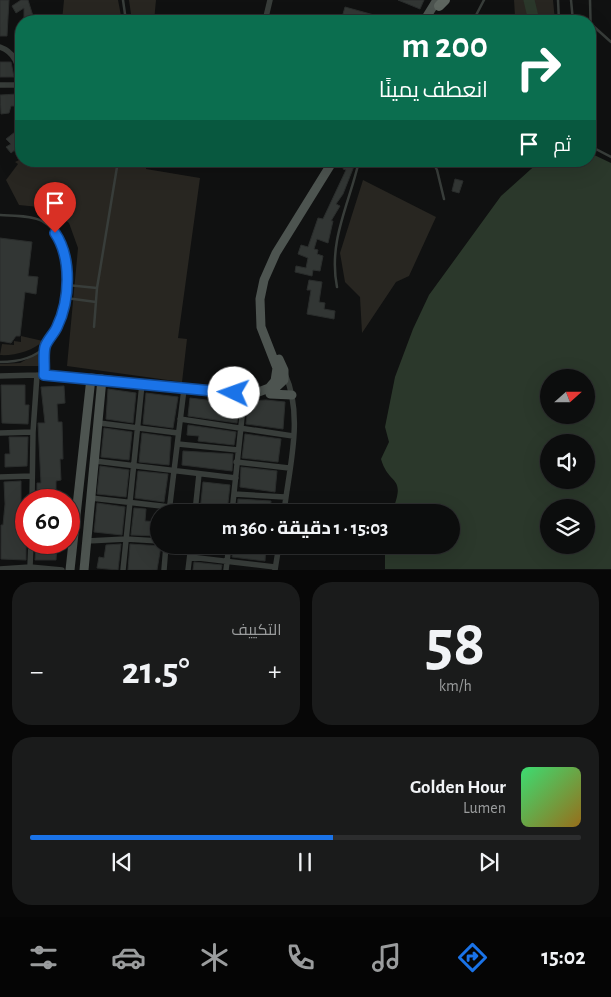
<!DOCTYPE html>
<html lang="ar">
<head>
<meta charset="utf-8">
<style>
  body { margin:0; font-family:"Alegreya Sans",Cairo,sans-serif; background:#1a1b1b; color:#f1f3f6; direction:rtl; height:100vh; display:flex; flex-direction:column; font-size:19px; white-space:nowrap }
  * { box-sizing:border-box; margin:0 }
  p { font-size:16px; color:#9a9c9d }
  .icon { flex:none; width:28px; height:28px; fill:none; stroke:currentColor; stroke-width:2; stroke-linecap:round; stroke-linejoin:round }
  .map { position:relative; height:570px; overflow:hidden; direction:ltr }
  .details { display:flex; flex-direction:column; gap:12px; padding:12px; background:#070707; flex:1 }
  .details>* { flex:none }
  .top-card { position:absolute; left:15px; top:15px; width:581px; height:152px; border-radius:20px; box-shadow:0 5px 20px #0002,0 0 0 1px #2c2d2e; direction:rtl; background:#0b6e4f; color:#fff; overflow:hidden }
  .needle { width:32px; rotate:69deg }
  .controls { position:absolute; left:540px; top:369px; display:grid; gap:10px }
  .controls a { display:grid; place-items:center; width:55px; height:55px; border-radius:50%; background:#0c0d0d; box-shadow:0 5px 20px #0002,0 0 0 1px #2c2d2e; font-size:25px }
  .speed { position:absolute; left:15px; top:489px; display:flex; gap:10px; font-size:25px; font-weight:700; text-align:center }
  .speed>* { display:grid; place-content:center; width:65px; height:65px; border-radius:50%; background:#0c0d0d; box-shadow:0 5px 20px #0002,0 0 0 1px #2c2d2e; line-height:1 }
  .speed .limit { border:8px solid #d22; background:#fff; color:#111 }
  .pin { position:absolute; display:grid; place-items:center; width:42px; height:42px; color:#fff; margin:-51px -21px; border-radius:50% 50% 50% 0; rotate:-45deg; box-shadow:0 0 5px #0007 }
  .pin .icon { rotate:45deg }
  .me { position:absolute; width:55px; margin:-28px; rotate:273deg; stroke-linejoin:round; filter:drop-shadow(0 0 4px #0008) }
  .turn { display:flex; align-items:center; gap:18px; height:105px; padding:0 25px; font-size:22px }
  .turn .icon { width:65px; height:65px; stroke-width:2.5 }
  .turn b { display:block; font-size:35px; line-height:42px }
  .then { display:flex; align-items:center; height:48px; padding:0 25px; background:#0003; gap:10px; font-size:19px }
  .big { font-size:38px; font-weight:700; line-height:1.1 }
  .details .card { flex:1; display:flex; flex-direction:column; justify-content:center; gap:8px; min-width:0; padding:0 18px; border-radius:20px; background:#1a1b1b }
  .details .dial { align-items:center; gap:0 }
  .dial b { font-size:65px; line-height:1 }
  .song { display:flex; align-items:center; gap:15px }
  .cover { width:60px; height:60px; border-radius:8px; background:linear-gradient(135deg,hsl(140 70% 55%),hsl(40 70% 35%)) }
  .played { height:5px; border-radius:2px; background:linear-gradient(90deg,#1a73e8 55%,#2c2d2e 55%) }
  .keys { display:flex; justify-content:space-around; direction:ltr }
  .heat { display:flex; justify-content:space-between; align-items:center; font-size:28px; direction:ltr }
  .details .tiles { flex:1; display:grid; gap:12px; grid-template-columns:1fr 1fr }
  .card:last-child { grid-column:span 2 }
  .trip { position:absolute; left:150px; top:504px; width:310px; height:50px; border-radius:25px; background:#0c0d0d; box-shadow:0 5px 20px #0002,0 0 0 1px #2c2d2e; font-weight:700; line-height:50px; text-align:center; direction:rtl }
  .tab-bar { display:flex; height:80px; justify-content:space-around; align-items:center; background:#050505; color:#9a9c9d }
  .tab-bar .icon { width:35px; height:35px }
  .tab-bar .current { color:#1a73e8 }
  .tab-bar b { font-size:22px; color:#f1f3f6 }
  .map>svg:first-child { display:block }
  .green { fill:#282621 }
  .water { fill:#2b382b; fill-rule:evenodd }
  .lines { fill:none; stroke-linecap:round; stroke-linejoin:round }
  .river { stroke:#2b382b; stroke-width:11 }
  .building { fill:#323634; stroke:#2a2d2c }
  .lane { stroke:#383d3a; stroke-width:2.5 }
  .street { stroke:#383d3a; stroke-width:5.5 }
  .primary { stroke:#4d5450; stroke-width:9 }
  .highway { stroke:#5e6660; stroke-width:10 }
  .route-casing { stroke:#114b97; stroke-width:12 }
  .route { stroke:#1a73e8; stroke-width:9 }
</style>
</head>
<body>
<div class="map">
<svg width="611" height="570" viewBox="0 0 611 570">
  <rect width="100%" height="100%" fill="#101111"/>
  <path class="green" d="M 64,0 L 118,0 L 122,21 L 62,21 Z
    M 129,0 L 156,0 L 154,21 L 132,21 Z
    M 514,0 L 553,0 L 555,21 L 513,21 L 515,16 Z
    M 21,159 L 21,161 L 146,161 L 146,169 L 200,178 L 178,338 L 187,339 L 182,382 L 67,366 L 78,248 L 69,223 L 49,208 L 19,205 L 6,180 L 18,164 L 15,162 Z
    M 363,180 L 436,217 L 409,276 L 396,282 L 362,333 L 360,297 L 345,282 L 340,253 Z
    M 21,336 L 43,341 C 33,351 14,356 0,355 L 2,344 L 14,345 L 14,341 L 21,342 Z
    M 42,351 L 42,366 L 0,366 L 0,364 L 20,363 Z"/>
  <path class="water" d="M 590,153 L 611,163 L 611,569 L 385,569 L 385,545 L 451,545 L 451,512 L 392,512 C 407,474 389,487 381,459 L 389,442 L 385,427 L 395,377 L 413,329 L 429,295 L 501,196 L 540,161 L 590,161 ZM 549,378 L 586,378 L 586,415 L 549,415 ZM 549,442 L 586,442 L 586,480 L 549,480 ZM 549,508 L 586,508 L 586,545 L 549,545 Z"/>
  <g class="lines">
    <path class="river" d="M 529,0 L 534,21"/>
  </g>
  <path class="building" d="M 0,0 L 9,0 L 7,36 L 0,36 Z
    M 21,0 L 28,0 L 33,16 L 36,16 L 36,21 L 24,21 L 24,8 L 16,13 L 12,6 Z
    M 398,0 L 424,0 L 420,9 Z
    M 345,7 L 374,15 L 384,19 L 384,21 L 351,19 L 351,21 L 341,21 Z
    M 0,62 L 11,62 L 14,77 L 0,77 Z
    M 17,94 L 16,106 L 11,106 L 9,113 L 1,114 L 0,95 Z
    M 15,132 L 18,135 L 21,132 L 21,145 L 11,153 L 6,147 L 11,144 L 6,139 Z
    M 346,161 L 356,161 L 343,194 L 336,204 L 340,206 L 331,221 L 333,221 L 328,243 L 317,239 L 314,249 L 318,250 L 317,254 L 323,256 L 320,271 L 313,270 L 312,276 L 295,272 L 296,266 L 306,268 L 308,258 L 298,254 L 301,245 L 308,247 L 318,218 L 323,219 L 346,170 L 343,169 Z
    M 455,179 L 463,181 L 459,193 L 452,191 Z
    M 0,238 L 32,242 L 28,276 L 38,277 L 36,294 L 25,292 L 20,336 L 16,336 L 11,343 L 0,341 Z
    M 309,280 L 322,282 L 319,302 L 325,303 L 324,309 L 335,311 L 334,319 L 307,314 L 311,290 L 307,290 Z
    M 1,385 L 25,385 L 25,405 L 29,405 L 28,424 L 2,423 Z
    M 64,386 L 65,403 L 57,404 L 58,422 L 62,422 L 63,459 L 60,459 L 61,480 L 56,481 L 56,499 L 37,499 L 37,483 L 41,483 L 38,423 L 45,423 L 41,387 Z
    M 108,389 L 136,393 L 133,423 L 106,419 Z
    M 146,393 L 178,397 L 173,428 L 143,424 Z
    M 190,398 L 239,404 L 237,423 L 188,416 Z
    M 266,400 L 285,402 L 283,429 L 246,424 L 249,401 Z
    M 188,425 L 236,432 L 234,445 L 198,441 L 199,436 L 187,435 Z
    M 104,428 L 132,432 L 129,460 L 101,457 Z
    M 142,433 L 171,437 L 169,465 L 139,462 Z
    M 245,434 L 281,439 L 278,462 L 242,458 Z
    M 9,437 L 28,437 L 27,466 L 5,467 L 5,454 L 10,454 Z
    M 183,451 L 233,454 L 232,471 L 182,465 Z
    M 100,466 L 129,470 L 126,497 L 97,494 Z
    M 241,467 L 277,471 L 275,492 L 240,487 Z
    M 138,471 L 168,474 L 164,502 L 135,498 Z
    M 21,481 L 21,525 L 23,525 L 23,544 L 26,544 L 26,560 L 1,559 L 1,525 L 3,525 L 5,504 L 4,482 Z
    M 203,482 L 230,485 L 227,512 L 200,512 Z
    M 238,499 L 271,501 L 270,512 L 237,512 Z
    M 97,503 L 125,507 L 122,535 L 94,532 Z
    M 134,508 L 146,509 L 145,521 L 159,522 L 159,536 L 131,535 Z
    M 36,544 L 57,544 L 56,560 L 35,560 Z
    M 121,544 L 118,570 L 97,568 L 99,557 L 104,558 L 106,545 Z
    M 130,544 L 161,546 L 157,570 L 128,570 Z
    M 196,545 L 224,545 L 223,553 L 195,553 Z
    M 234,545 L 266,545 L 265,561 L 232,557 Z
    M 194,562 L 222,565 L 221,570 L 193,570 Z"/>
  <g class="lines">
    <path class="lane" d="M 123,0 L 126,21
      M 558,0 L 559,21
      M 571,0 L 573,21
      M 590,0 L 592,78 L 590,83
      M 473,21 L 484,0
      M 591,24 L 611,42
      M 590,146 L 611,157
      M 432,161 L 437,170 L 444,199
      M 0,215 C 13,216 30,215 42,221 C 79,241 71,318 46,346 C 34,359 16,362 0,362
      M 67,285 L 97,288
      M 337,287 C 328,241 349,205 359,161
      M 66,298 L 96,302
      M 94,327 L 97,288 L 118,161
      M 44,375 L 45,347"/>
    <path class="street" d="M 59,21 L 59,19
      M 265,21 L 270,0
      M 0,47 C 17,53 20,69 19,84
      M 0,85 L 21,85
      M 0,376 L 37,375 L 91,378
      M 180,419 L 293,436
      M 99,423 L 178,433
      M 0,433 L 33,432
      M 178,444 L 238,450
      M 95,461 L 236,478
      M 236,462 L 289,468
      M 0,477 L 32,476
      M 234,494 L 285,497
      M 91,498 L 170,507
      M 32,500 L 33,432 L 37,375
      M 169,512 L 184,389
      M 195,512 L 199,474
      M 232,512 L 244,398
      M 284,512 C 289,468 304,416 285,374
      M 87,541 L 126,539 L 159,541
      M 190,557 L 275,567
      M 30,567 L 31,542
      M 0,569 L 30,567 L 62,570
      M 123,570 L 142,384
      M 164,570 L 166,545
      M 188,570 L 191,545
      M 226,570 L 229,545
      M 275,570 L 279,545"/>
    <path class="primary" d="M 424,21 L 437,0
      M 270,393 L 284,380 L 284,370 L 279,359
      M 270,394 L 292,395
      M 70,570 L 91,378 L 223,393 L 256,393 L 269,388 L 275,381 L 277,368 L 261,327 L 260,299 L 264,280 L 276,253 L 333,161
      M 84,570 L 102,379"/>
    <path class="highway" d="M 439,6 L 445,0"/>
  </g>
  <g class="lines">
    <defs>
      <path id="route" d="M 55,233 C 72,258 70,300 57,327 C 54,334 47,340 45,347 C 43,355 45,367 44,375 L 234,393"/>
    </defs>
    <use href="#route" class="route-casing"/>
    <use href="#route" class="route"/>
  </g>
</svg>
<div class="controls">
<a><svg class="needle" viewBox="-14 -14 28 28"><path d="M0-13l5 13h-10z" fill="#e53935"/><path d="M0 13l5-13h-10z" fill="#9a9c9d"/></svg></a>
<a><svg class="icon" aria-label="sound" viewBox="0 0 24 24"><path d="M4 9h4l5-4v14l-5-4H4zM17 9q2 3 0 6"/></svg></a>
<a><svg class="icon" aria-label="layers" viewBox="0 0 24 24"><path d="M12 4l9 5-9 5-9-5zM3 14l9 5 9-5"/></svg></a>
</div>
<div class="speed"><div class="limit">60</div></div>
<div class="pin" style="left:55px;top:233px;background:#d93025"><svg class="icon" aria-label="arrive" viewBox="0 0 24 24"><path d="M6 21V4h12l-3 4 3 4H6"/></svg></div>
<svg class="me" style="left:234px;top:393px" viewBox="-20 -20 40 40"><circle r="19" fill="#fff"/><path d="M0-13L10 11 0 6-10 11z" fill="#1a73e8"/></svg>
<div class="trip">15:03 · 1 دقيقة · 360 m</div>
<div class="top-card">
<div class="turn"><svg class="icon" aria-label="right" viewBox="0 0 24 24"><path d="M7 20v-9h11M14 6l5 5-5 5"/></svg><div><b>200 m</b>انعطف يمينًا</div></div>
<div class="then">ثم<svg class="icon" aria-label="arrive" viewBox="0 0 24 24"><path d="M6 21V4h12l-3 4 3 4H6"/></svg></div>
</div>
</div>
<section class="details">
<div class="tiles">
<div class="card dial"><b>58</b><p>km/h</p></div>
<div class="card"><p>التكييف</p>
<div class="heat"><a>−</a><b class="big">21.5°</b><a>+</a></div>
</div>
<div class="card">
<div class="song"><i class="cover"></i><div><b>Golden Hour</b><p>Lumen</p></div></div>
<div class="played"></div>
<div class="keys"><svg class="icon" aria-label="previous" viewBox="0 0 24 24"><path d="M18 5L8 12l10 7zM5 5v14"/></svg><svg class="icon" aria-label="pause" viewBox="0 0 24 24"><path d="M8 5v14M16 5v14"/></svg><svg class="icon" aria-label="next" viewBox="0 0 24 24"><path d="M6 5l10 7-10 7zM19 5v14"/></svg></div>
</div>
</div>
</section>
<nav class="tab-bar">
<b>15:02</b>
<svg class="icon current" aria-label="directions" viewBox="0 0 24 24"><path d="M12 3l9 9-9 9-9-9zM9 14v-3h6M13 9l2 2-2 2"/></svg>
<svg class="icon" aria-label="music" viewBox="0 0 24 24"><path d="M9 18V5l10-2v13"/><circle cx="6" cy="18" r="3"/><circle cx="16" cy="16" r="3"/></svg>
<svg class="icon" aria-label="phone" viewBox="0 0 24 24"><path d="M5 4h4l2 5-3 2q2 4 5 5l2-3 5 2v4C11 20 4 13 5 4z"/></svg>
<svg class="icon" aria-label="climate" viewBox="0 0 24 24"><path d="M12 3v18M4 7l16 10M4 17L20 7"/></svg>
<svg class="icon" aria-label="car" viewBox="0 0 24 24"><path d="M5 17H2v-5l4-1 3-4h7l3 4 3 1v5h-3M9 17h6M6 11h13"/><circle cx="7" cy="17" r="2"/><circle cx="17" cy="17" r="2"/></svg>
<svg class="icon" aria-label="filters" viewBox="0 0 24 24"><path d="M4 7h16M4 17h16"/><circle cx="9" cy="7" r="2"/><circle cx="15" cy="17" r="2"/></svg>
</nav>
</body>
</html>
